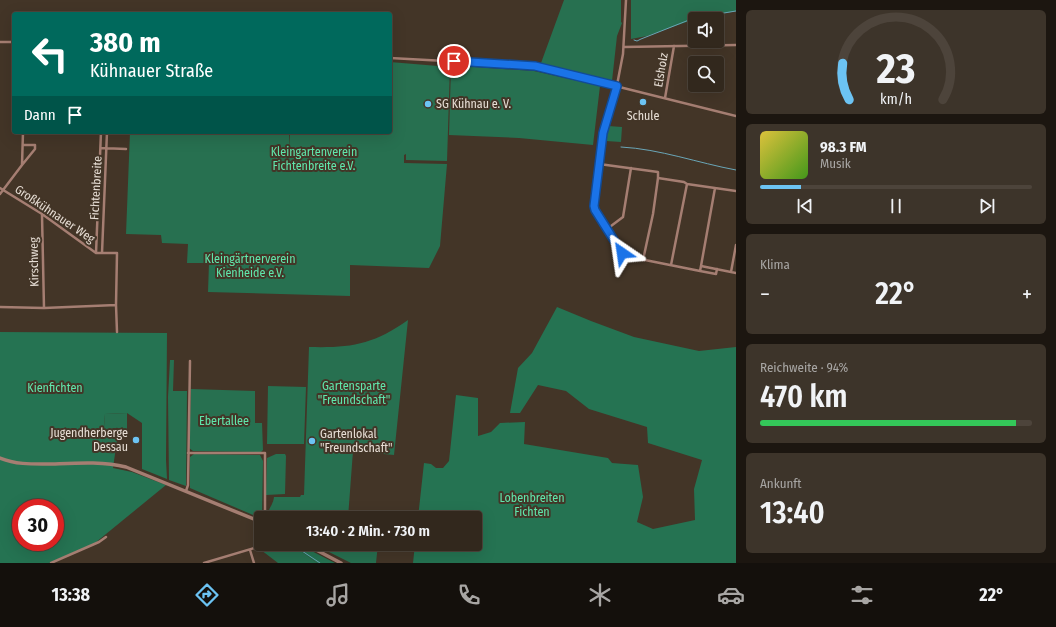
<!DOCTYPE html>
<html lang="de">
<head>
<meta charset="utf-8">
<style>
  body { margin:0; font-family:"Fira Sans Condensed",sans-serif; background:#3d342a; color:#f1f3f6; height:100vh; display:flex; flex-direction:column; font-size:15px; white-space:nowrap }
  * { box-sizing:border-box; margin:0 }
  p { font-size:13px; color:#a8a6a4 }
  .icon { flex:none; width:22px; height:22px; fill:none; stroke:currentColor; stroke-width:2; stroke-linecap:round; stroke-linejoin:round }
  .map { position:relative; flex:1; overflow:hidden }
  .sheet { display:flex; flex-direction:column; gap:10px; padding:10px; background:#1c1610; width:320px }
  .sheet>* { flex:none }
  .top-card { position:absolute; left:12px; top:12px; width:380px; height:122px; border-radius:4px; box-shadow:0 4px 16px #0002,0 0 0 1px #4d443b; background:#00695c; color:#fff; overflow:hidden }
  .tools { position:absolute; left:688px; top:12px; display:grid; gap:8px }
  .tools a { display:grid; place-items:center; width:36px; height:36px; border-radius:4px; background:#32281d; box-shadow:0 4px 16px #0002,0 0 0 1px #4d443b; font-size:20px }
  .speed { position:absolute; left:12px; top:499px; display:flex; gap:8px; font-size:20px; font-weight:700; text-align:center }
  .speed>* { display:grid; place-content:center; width:52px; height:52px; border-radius:50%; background:#32281d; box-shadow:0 4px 16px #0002,0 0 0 1px #4d443b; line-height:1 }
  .speed .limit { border:6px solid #d22; background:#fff; color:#111 }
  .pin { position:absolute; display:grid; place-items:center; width:34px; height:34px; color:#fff; margin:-17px; border:2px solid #fff; border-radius:50%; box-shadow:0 1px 4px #0007 }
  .me { position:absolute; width:44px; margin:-22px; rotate:328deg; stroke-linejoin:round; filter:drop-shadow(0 0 3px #0008) }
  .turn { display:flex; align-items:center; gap:14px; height:84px; padding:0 12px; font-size:18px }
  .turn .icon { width:52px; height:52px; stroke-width:2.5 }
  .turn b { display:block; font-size:28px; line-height:34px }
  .then { display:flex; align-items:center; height:38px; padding:0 12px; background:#0003; gap:8px; font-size:15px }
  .big { font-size:30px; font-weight:600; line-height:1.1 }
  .sheet .card { flex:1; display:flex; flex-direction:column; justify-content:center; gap:6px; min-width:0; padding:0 14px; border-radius:6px; background:#3d342a }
  .sheet .dial { align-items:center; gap:0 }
  .dial svg { height:104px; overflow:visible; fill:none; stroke:#4d443b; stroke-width:7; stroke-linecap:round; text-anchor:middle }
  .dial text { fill:#f1f3f6; stroke:none }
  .song { display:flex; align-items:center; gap:12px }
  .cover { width:48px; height:48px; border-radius:6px; background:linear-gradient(135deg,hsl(50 70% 55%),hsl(100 70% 35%)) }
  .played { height:4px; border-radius:2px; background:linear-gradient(90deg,#6cc3f3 15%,#4d443b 15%) }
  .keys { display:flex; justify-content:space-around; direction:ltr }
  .heat { display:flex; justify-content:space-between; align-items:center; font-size:22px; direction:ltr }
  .charge { height:6px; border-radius:3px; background:linear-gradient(90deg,#34c759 94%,#4d443b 0) }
  .trip { position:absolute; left:254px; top:511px; width:228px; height:40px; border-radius:4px; background:#32281d; box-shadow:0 4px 16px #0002,0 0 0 1px #4d443b; font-weight:600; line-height:40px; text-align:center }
  .tab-bar { display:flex; height:64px; justify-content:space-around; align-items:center; background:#14100c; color:#a8a6a4 }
  .tab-bar .icon { width:28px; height:28px }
  .tab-bar .on { color:#6cc3f3 }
  .tab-bar b { font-size:18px; color:#f1f3f6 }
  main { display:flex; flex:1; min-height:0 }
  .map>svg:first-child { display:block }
  .green { fill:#277050 }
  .forest { fill:#257352; fill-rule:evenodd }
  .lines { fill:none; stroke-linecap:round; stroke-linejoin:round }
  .stream { stroke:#6aa6b7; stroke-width:1 }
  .minor { stroke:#a57e72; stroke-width:2.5 }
  .tertiary { stroke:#a57e72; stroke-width:3.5 }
  .route-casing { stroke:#114b97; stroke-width:10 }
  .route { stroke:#1a73e8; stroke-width:7 }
  .poi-dot { fill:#6cc3f3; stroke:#433527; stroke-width:1.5 }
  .labels { text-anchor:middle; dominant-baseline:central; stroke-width:4; stroke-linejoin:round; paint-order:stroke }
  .street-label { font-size:12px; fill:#e7ded5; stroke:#433527 }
  .poi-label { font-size:12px; fill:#e7ded5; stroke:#433527; text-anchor:start }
  .park-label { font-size:12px; fill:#60e7ac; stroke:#433527 }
</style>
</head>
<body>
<main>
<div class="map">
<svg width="736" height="563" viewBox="0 0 736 563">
  <rect width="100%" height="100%" fill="#433527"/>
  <path class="green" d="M 564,0 L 621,0 L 621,22 L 622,23 L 617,36 L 612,81 L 560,69 L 541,63 Z
    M 631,0 L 736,0 L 736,11 L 695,19 L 647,36 L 631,39 Z
    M 390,62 L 450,67 L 447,161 L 406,160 L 406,154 L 404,155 L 404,163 L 447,164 L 440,246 L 429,268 L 350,265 L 350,296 L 208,292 L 209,263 L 187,263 L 188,244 L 162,243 L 161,235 L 126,234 L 130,132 L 289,132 L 289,149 L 290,132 L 390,132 Z
    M 459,66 L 534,71 L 600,86 L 593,145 L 519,138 L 449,135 L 451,67 Z
    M 608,126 L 622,127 L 621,142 L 606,141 Z
    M 408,320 L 394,455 L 353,451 L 348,518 L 268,518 C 267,509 273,506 274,497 L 300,497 L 301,495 L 304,495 L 309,347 C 350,348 373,345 408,320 Z
    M 170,360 L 174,360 L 173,391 L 187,391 L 186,486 L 169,480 L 168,397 Z
    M 268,386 L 306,387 L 304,444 L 267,444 Z
    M 191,389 L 255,391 L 255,423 L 262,423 L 263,450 L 261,452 L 193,451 L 189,448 Z
    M 127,413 L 127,435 L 118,435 L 115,454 L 102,452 L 105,414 Z
    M 194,454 L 260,455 L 263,461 L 262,517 L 260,518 L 190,488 L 190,457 Z
    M 276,454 L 285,454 L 286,456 L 285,494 L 266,495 L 267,458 Z
    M 276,544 L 292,544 L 317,563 L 278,563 L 261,550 Z
    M 313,544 L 378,544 L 376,563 L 351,563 Z"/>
  <path class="forest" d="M 557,307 L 591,321 L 634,337 L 699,351 L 736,347 L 736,563 L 413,563 L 415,544 L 475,544 L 475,518 L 418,518 L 424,463 L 431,464 L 436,468 L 443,468 L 449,461 L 456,395 L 478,398 L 478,436 L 491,432 L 500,423 L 525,422 L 524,444 L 608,458 L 612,463 L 638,465 L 643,497 L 637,522 L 653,529 L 695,520 L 694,489 L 702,460 L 648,443 L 647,427 L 589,409 L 566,391 L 538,385 L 520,413 L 510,413 L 518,368 L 532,353 Z
    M 0,332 L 167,333 L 166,460 L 167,479 L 142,469 L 142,423 L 127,413 L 105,414 L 102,452 L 115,454 L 113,468 L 132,472 L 166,485 L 95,543 L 49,563 L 0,563 ZM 21,508 L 55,508 L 55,542 L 21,542 Z
    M 292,544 L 298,544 L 335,563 L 317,563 Z"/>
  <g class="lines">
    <path class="stream" d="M 634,40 L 637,41 L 641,39 L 694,18 L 736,11
      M 621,147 C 660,149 698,163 736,170
      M 293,545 L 320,563"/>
    <path class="minor" d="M 626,0 L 623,54 L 617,85 L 603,133 L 594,201 L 595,210 L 625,256 L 700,271 L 701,266 L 736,273
      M 0,42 L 14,42
      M 624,47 L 736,45
      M 390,58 L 535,66 L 736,116
      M 665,98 L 674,46
      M 101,148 L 126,149
      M 599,164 L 658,172 L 658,178 L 684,182 L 687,184 L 736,191
      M 22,165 L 35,149 L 35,145 L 23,145
      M 0,188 L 42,214 L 96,253 L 117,253 L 116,305 L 117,332
      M 0,194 L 22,165 L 23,132
      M 42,215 L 44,308
      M 607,229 L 623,217 L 631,168
      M 96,253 L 101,132
      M 102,253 L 107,132
      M 643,260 L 653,214 L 658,178
      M 671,265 L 687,184
      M 701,266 L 715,188
      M 700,271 L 716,274 L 717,269
      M 731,272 L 736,245
      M 0,307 L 44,308 L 116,305
      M 188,453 L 265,453 L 265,518
      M 186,491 L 188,485 L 190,361
      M 250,550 L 254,563
      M 51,563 L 99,542 L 106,537
      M 204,563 L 268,544"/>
    <path class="tertiary" d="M 0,458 C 17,465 34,464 52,464 C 76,463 103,461 126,467 L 261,522
      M 305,544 L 341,563"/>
  </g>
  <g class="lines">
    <defs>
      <path id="route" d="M 454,61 L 535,66 L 617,86 L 603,133 L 594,206 L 595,210 L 622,253"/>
    </defs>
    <use href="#route" class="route-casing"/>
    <use href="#route" class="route"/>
  </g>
  <g class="poi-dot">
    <circle cx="643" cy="102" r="4"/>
    <circle cx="428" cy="104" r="4"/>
    <circle cx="136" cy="440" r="4"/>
    <circle cx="312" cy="441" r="4"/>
  </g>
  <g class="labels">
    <g class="street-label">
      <text transform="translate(661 70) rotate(-80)">Elsholz</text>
      <text transform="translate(96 188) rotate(-87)">Fichtenbreite</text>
      <text transform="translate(55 214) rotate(34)">Großkühnauer Weg</text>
      <text transform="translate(34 262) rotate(-91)">Kirschweg</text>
    </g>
    <g class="poi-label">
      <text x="436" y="104">SG Kühnau e. V.</text>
      <text x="643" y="116" text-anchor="middle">Schule</text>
      <text x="128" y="433" text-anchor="end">Jugendherberge<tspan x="128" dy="14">Dessau</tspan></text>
      <text x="320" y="434">Gartenlokal<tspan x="320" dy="14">"Freundschaft"</tspan></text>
    </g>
    <g class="park-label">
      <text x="314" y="152">Kleingartenverein<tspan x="314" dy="14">Fichtenbreite e.V.</tspan></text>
      <text x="250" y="259">Kleingärtnerverein<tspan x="250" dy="14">Kienheide e.V.</tspan></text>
      <text x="354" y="386">Gartensparte<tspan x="354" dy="14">"Freundschaft"</tspan></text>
      <text x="55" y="388">Kienfichten</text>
      <text x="224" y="421">Ebertallee</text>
      <text x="532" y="498">Lobenbreiten<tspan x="532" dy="14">Fichten</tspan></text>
    </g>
  </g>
</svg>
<div class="tools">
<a><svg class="icon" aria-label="sound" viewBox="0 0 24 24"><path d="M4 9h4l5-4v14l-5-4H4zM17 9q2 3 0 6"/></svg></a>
<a><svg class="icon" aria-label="search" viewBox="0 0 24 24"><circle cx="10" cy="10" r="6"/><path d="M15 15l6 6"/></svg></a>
</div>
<div class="speed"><div class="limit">30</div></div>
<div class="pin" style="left:454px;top:61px;background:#d93025"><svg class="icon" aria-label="arrive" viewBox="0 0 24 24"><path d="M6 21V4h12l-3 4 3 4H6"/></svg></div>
<svg class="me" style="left:622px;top:253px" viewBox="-20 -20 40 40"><path d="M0-17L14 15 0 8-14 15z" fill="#1a73e8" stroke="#fff" stroke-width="4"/></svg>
<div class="trip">13:40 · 2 Min. · 730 m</div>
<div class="top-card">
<div class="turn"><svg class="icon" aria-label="left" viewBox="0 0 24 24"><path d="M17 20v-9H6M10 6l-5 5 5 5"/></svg><div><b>380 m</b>Kühnauer Straße</div></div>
<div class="then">Dann<svg class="icon" aria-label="arrive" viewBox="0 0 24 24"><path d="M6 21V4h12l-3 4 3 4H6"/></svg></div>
</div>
</div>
<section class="sheet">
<div class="card dial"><svg viewBox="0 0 100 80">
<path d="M14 69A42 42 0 1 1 86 69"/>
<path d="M14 69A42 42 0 0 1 9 41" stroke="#6cc3f3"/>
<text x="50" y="56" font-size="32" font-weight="700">23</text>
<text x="50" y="72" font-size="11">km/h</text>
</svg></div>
<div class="card">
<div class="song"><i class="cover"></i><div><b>98.3 FM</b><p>Musik</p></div></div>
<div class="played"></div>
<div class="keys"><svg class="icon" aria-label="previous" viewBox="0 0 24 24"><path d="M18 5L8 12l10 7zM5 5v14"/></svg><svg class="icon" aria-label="pause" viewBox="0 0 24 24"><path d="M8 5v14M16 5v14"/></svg><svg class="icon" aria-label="next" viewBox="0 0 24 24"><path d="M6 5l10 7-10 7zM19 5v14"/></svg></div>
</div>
<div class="card"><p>Klima</p>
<div class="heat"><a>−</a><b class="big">22°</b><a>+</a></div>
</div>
<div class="card"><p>Reichweite · 94%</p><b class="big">470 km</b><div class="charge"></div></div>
<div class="card"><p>Ankunft</p><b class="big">13:40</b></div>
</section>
</main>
<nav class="tab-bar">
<b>13:38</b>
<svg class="icon on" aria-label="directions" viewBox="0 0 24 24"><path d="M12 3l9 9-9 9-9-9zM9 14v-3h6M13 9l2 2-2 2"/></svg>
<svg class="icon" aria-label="music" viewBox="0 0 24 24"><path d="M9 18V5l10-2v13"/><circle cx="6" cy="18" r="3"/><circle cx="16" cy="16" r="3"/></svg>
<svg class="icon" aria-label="phone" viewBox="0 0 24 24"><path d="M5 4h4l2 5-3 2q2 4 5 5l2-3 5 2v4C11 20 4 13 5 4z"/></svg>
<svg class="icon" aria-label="climate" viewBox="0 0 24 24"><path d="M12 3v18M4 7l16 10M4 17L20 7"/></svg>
<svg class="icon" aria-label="car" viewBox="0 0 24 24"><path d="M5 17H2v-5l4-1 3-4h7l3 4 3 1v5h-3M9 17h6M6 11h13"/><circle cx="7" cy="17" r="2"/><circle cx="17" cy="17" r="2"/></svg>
<svg class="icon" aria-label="filters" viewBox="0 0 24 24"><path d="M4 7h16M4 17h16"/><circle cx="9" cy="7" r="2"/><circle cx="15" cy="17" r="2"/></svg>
<b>22°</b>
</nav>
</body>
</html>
